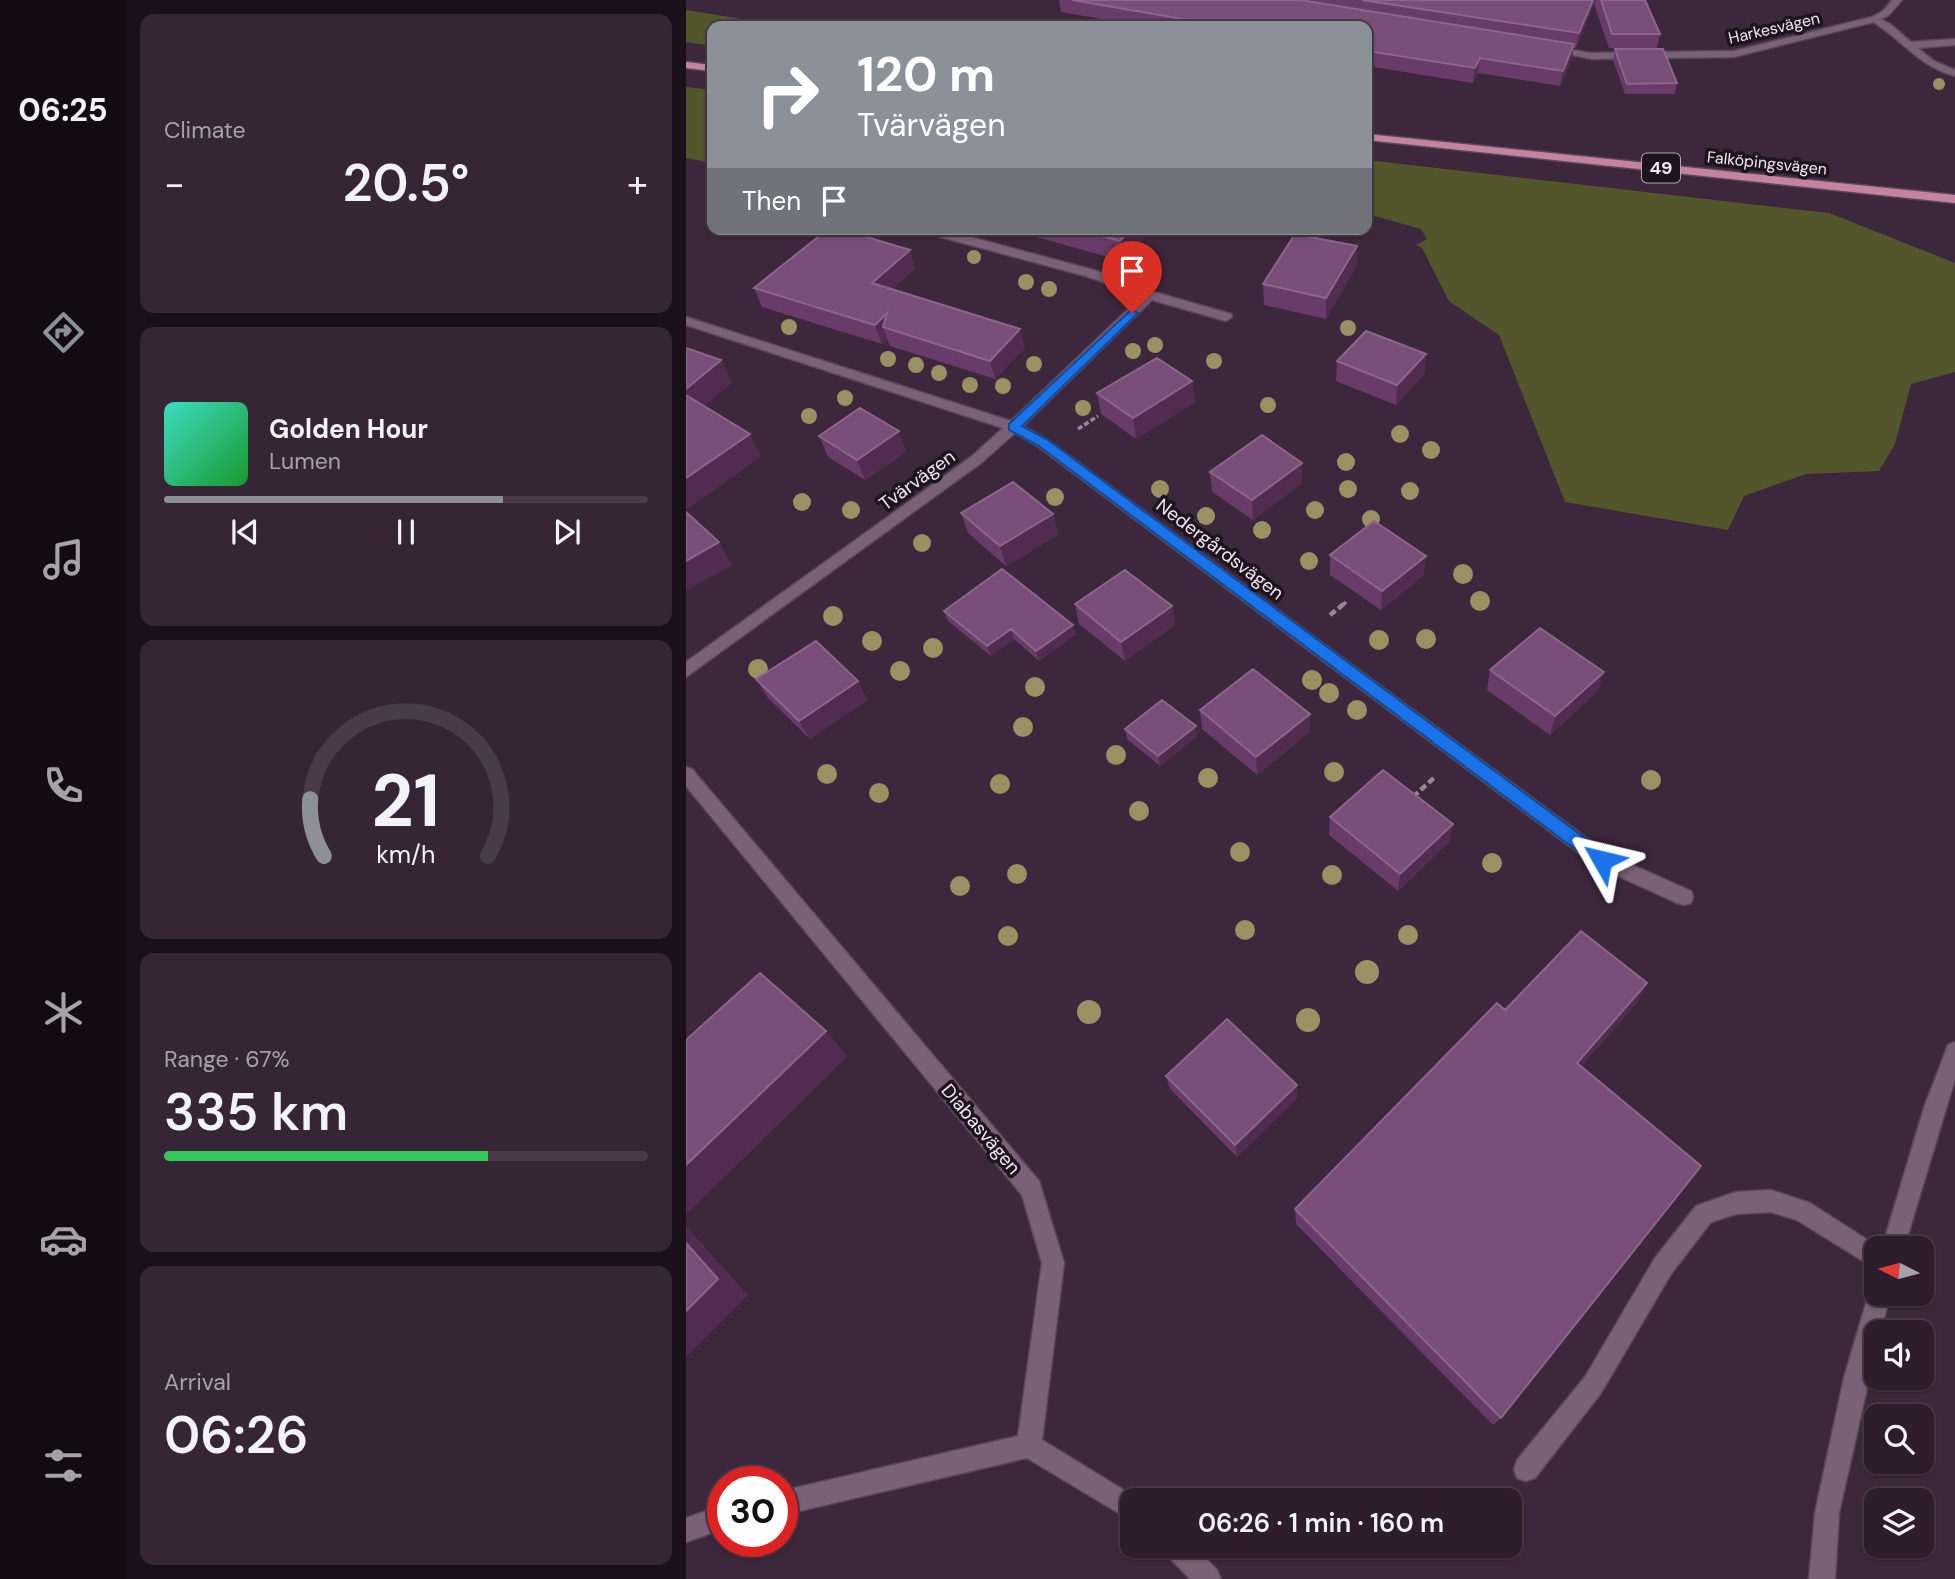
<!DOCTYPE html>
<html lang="en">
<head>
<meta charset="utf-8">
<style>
  body { margin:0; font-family:"DM Sans",sans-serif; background:#362635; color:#f1f3f6; height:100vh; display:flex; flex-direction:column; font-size:26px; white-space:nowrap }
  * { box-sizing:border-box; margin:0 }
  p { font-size:23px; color:#a7a2aa }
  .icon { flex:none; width:38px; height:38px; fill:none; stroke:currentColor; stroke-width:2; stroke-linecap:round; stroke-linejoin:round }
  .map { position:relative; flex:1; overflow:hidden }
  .sheet { display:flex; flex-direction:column; gap:14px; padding:14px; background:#191019; width:560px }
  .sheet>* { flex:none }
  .top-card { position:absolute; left:21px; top:21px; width:665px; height:214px; border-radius:14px; box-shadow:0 2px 5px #0004,0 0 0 2px #493b49; background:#8c9099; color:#fff; overflow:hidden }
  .needle { width:46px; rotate:276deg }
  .buttons { position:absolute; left:1178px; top:1236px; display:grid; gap:14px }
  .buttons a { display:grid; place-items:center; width:70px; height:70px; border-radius:14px; background:#2e1d2d; box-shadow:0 2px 5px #0004,0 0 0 2px #493b49; font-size:35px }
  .speed { position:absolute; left:21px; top:1466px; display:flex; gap:14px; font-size:35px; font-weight:700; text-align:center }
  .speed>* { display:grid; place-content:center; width:91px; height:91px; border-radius:50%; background:#2e1d2d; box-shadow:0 2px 5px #0004,0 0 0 2px #493b49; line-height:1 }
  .speed .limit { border:10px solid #d22; background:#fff; color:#111 }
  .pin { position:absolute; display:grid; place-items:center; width:60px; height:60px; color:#fff; margin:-72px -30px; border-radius:50% 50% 50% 0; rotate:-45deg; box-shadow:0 0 7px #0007 }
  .pin .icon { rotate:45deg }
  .me { position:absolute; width:77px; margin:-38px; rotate:307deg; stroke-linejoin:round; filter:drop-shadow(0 0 5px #0008) }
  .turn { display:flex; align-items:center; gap:24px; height:147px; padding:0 35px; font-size:32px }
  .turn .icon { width:91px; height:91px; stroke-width:2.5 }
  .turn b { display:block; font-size:49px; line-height:60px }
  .then { display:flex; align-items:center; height:66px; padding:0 35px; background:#0003; gap:14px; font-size:26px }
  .big { font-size:52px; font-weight:600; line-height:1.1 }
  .sheet .card { flex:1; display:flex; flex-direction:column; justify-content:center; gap:10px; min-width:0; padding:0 24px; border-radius:14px; background:#362635 }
  .sheet .dial { align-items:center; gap:0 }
  .dial svg { height:182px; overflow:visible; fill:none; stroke:#493b49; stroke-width:7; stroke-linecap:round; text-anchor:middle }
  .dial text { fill:#f1f3f6; stroke:none }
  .song { display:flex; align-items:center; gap:21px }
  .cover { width:84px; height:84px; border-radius:10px; background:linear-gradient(135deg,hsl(170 70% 55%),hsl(130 70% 35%)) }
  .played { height:7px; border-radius:4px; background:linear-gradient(90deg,#8c9099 70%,#493b49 70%) }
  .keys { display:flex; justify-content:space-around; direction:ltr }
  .heat { display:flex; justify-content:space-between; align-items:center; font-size:38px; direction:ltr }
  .charge { height:10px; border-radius:5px; background:linear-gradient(90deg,#34c759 67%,#493b49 0) }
  .trip { position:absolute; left:434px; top:1488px; width:402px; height:70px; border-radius:14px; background:#2e1d2d; box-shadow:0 2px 5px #0004,0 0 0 2px #493b49; font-weight:600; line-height:70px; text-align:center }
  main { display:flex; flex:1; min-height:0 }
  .menu { display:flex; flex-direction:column; width:126px; justify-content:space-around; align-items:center; background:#120c12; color:#a7a2aa }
  .menu .icon { width:49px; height:49px }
  .menu .active { color:#8c9099 }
  .menu b { font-size:32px; color:#f1f3f6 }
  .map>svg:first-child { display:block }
  .green { fill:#53552a }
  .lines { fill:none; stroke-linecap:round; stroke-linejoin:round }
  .lane-casing { stroke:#5a4659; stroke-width:3 }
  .street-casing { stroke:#5a4659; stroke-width:3 }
  .primary-casing { stroke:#5a4659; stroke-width:3 }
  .path-far1 { stroke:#988697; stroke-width:3.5; stroke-dasharray:5 2.5; stroke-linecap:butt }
  .path { stroke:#988697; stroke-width:4.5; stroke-dasharray:7 3.5; stroke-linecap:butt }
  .lane { fill:#7a6178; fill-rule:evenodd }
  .street { fill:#7a6178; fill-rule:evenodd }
  .primary { fill:#c6839f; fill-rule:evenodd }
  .tree { fill:#989161 }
  .wall { fill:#693b68 }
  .shaded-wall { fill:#512b50 }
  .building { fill:#784d77; stroke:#8b658a; stroke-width:2 }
  .route { fill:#1a73e8; stroke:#114b97; stroke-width:2 }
  .labels { text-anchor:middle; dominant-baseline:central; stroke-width:7; stroke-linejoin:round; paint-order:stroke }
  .far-street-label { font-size:16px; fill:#f3e4f1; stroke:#1e141e }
  .shield { fill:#1e141e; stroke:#b3a6b2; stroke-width:2 }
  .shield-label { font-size:18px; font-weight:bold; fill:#f3e4f1 }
  .street-label { font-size:19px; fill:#f3e4f1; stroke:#1e141e }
</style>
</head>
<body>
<main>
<nav class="menu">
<b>06:25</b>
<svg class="icon active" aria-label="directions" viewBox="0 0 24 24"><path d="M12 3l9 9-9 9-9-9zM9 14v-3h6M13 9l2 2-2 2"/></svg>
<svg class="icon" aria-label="music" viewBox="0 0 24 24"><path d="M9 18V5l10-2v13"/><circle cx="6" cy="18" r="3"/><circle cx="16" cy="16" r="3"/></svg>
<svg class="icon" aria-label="phone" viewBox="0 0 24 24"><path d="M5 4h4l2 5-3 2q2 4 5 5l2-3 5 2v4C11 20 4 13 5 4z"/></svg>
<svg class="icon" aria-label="climate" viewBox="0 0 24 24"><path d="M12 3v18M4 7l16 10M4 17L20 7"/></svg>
<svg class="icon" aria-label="car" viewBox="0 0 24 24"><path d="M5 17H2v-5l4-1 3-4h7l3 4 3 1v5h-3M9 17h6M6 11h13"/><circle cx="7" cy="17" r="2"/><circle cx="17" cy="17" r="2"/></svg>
<svg class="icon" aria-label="filters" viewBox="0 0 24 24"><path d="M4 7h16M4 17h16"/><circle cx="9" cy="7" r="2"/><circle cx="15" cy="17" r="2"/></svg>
</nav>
<section class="sheet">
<div class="card"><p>Climate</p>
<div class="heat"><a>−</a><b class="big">20.5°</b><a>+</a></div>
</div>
<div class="card">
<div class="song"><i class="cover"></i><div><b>Golden Hour</b><p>Lumen</p></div></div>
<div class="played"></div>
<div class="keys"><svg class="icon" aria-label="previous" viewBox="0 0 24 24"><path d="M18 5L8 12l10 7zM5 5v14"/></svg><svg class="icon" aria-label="pause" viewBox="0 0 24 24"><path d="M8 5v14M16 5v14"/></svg><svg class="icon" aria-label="next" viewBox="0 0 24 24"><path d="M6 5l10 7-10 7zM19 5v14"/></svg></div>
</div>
<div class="card dial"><svg viewBox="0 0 100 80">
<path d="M14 69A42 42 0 1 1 86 69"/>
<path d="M14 69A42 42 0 0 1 8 44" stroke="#8c9099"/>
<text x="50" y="56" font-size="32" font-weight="700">21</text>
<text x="50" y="72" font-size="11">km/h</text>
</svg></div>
<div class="card"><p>Range · 67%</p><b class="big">335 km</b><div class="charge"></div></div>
<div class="card"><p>Arrival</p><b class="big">06:26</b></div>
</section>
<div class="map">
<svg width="1269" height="1579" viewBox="0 0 1269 1579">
  <rect width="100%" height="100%" fill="#3d273c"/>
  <path class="green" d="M 0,10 L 100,26 L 26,26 L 26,46 L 0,42 Z
    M 0,87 L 26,90 L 26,163 L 0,158 Z
    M 681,160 L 1143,213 L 1269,263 L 1269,372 L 1225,384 L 1209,444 L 1193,471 L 1120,474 L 1058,496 L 1042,530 L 879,502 L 813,335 L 763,301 L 736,248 L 730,245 L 741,239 L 735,229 L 681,214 Z"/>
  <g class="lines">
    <defs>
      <path id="lane" d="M 1189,16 L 1204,24 L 1225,42 L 1269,39 L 1269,45 L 1232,48 L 1248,61 L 1269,70 L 1269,76 C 1234,67 1215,39 1186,21 L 1184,19 Z
        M 1085,1190 L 1124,1203 L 1194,1248 L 1190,1248 L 1190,1269 L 1111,1220 L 1085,1212 L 1050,1214 L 1025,1222 L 985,1274 L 915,1393 L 849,1478 L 840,1481 L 831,1478 L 828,1469 L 831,1460 L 899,1377 L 969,1258 L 1010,1206 L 1050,1192 Z"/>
      <path id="street" d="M 1206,0 L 1216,0 L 1203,15 L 1192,21 L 1048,57 L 906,59 L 861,50 L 866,47 L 906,53 L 1048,51 L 1186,17 L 1197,11 Z
        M 255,229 L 411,271 L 468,292 L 545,314 L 546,317 L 540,321 L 466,300 L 337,426 L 363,441 L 922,854 L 1005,891 L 1007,897 L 1005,903 L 998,905 L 991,903 L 910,866 L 353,447 L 329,433 L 295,463 L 0,677 L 0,662 L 285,457 L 317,428 L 0,325 L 0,317 L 325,421 L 456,296 L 403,277 L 251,236 L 249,233 Z
        M 0,767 L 6,769 L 353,1181 L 378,1263 L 356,1440 L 454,1500 L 446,1500 L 446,1521 L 341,1458 L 96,1515 L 96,1491 L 332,1436 L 356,1263 L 336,1195 L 0,786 Z
        M 1269,1042 L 1269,1079 L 1218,1248 L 1196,1248 L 1238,1108 L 1262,1045 Z
        M 1190,1283 L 1190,1293 L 1205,1293 L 1194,1332 L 1190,1332 L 1190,1348 L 1153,1513 L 1149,1579 L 1123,1579 L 1129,1513 L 1158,1378 L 1183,1293 L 1186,1285 Z
        M 37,1505 L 37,1529 L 0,1542 L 0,1518 Z
        M 477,1545 L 507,1545 L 531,1570 L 535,1579 L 504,1579 L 480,1554 Z"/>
      <path id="primary" d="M 0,62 L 26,65 L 26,71 L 0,68 Z
        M 681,134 L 1269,195 L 1269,203 L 681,140 Z"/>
    </defs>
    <use href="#lane" class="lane-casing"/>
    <use href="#street" class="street-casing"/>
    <use href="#primary" class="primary-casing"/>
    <path class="path-far1" d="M 392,429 L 412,416
      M 657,605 L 660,602"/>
    <path class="path" d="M 644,615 L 659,603
      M 727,797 L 749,777"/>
    <use href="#lane" class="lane"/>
    <use href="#street" class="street"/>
    <use href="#primary" class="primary"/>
  </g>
  <g class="tree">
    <circle cx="1253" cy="84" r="6"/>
    <circle cx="288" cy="257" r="7"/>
    <circle cx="340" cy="282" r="8"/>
    <circle cx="363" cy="289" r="8"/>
    <circle cx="103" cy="327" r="8"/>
    <circle cx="662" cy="328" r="8"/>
    <circle cx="469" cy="345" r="8"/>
    <circle cx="447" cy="351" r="8"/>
    <circle cx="202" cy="359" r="8"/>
    <circle cx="528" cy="361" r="8"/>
    <circle cx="348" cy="364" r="8"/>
    <circle cx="230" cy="365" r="8"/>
    <circle cx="253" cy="373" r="8"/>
    <circle cx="284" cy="385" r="8"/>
    <circle cx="317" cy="386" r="8"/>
    <circle cx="159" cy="398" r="8"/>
    <circle cx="582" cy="405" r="8"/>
    <circle cx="397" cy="408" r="8"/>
    <circle cx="123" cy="416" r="8"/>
    <circle cx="714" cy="434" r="9"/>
    <circle cx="745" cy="450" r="9"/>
    <circle cx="660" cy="462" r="9"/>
    <circle cx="474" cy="489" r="9"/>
    <circle cx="662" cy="489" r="9"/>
    <circle cx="724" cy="491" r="9"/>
    <circle cx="369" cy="497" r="9"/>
    <circle cx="116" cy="502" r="9"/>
    <circle cx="165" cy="510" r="9"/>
    <circle cx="629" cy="510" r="9"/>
    <circle cx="520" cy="516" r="9"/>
    <circle cx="685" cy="519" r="9"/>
    <circle cx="576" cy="530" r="9"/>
    <circle cx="236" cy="543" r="9"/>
    <circle cx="623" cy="561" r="9"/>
    <circle cx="777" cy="574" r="10"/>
    <circle cx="794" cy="601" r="10"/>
    <circle cx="147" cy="616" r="10"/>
    <circle cx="740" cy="639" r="10"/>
    <circle cx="693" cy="640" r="10"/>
    <circle cx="186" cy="641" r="10"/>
    <circle cx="247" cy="648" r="10"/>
    <circle cx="72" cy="669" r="10"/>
    <circle cx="214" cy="671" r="10"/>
    <circle cx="626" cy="680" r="10"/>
    <circle cx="349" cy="687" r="10"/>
    <circle cx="643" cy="693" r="10"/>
    <circle cx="671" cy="710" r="10"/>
    <circle cx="337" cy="727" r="10"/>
    <circle cx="430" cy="755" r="10"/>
    <circle cx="648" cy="772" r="10"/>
    <circle cx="141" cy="774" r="10"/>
    <circle cx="522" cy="778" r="10"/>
    <circle cx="965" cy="780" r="10"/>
    <circle cx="314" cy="784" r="10"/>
    <circle cx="193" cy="793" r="10"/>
    <circle cx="453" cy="811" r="10"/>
    <circle cx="554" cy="852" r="10"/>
    <circle cx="806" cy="863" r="10"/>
    <circle cx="331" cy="874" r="10"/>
    <circle cx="646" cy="875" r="10"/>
    <circle cx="274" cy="886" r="10"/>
    <circle cx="559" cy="930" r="10"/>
    <circle cx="722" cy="935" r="10"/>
    <circle cx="322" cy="936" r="10"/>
    <circle cx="681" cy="972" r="12"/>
    <circle cx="403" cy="1012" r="12"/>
    <circle cx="622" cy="1020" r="12"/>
  </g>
  <path class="wall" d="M 373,0 L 959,0 L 974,34 L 971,48 L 923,48 L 908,4 L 890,48 L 888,48 L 886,59 L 874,86 L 792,73 L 787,83 L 681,66 L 681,26 L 455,26 L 375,12 Z
    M 929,49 L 991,83 L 989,94 L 939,94 L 927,60 Z
    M 321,229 L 467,229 L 437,261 Z
    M 671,246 L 670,267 L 640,319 L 578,305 L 577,284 Z
    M 224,250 L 229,269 L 206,289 L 339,348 L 309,379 L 204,346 L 201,339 L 196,344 L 76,307 L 68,288 Z
    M 740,354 L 738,375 L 710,405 L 650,381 L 651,361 Z
    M 506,381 L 509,402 L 450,439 L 415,414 L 411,393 Z
    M 133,436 L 220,452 L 179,480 L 142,457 Z
    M 524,472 L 616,483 L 567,520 L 526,492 Z
    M 275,513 L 367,514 L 372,535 L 320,566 L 282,533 Z
    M 644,555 L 738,575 L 695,610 L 644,575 Z
    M 389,604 L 486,606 L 489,625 L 439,661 L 393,624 Z
    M 258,611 L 387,625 L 389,635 L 353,661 L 328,639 L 305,656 L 262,621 Z
    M 804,670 L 912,691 L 864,735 L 801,690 Z
    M 70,679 L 182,700 L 124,739 L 82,698 Z
    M 514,710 L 624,714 L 624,732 L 571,775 L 516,729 Z
    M 439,729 L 511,736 L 474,766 L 441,739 Z
    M 644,817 L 764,841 L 712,891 L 643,835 Z
    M 961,983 L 950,1004 L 895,1066 L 815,1418 L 807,1425 L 610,1224 L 609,1209 L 819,1010 Z
    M 480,1076 L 611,1085 L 611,1098 L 551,1157 L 484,1089 Z"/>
  <path class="shaded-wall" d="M 907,0 L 909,0 L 908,4 L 890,48 L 893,33 Z
    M 888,44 L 886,59 L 874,86 L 877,71 Z
    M 794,58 L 792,73 L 787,83 L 789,68 Z
    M 444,229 L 467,229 L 437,261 L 434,241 Z
    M 671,246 L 670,267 L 640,319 L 640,298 Z
    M 224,250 L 229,269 L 192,302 L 186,283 Z
    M 201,313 L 197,327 L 201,339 L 196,344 L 189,325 Z
    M 334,329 L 339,348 L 309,379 L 304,361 Z
    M 740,354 L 738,375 L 710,405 L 711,385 Z
    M 35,360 L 46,383 L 8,415 L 0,400 L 0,389 Z
    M 506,381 L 509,402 L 450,439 L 447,418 Z
    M 213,431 L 220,452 L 179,480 L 171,460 Z
    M 64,434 L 75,457 L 0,510 L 0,478 Z
    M 616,463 L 616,483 L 567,520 L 566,500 Z
    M 367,514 L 372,535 L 320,566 L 314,546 Z
    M 33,542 L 46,565 L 0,591 L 0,561 Z
    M 740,556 L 738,575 L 695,610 L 696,591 Z
    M 486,606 L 489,625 L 439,661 L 435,642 Z
    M 387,625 L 389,635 L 353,661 L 350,651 Z
    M 325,629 L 328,639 L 305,656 L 301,646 Z
    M 918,672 L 912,691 L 864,735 L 869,716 Z
    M 172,681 L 182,700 L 124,739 L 113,721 Z
    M 624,714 L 624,732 L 571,775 L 570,757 Z
    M 510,726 L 511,736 L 474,766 L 472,756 Z
    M 767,824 L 764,841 L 712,891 L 714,874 Z
    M 961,983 L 950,1004 L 882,1082 L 891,1063 Z
    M 140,1031 L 162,1056 L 0,1215 L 0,1165 Z
    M 611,1085 L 611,1098 L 551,1157 L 549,1145 Z
    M 0,1226 L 62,1295 L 0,1357 Z"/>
  <path class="building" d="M 386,0 L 614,0 L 888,44 L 877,71 L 794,58 L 789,68 L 681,51 L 681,26 L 585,26 L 578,25 L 577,26 L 538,26 Z
    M 676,0 L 907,0 L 893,33 Z
    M 915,0 L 959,0 L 974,34 L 926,34 Z
    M 929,49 L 977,49 L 991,83 L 941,84 Z
    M 142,229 L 154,229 L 224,250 L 186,283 L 334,329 L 304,361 L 197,327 L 201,313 L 189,325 L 68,288 Z
    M 392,229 L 444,229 L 434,241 Z
    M 609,234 L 671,246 L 640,298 L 577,284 Z
    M 680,331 L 740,354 L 711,385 L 651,361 Z
    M 0,348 L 35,360 L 0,389 Z
    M 471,358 L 506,381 L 447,418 L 411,393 Z
    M 0,395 L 64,434 L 0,478 Z
    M 174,408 L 213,431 L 171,460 L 133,436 Z
    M 576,435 L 616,463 L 566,500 L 524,472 Z
    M 327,482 L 367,514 L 314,546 L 275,513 Z
    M 0,512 L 33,542 L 0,561 Z
    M 688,521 L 740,556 L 696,591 L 644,555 Z
    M 316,569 L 387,625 L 350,651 L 325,629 L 301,646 L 258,611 Z
    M 439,570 L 486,606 L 435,642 L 389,604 Z
    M 854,628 L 918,672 L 869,716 L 804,670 Z
    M 130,641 L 172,681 L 113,721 L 70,679 Z
    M 567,669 L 624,714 L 570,757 L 514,710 Z
    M 476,700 L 510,726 L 472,756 L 439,729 Z
    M 697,770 L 767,824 L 714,874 L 644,817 Z
    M 895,931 L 961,983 L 891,1063 L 1015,1166 L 815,1418 L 609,1209 L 811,1003 L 819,1010 Z
    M 74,973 L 140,1031 L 0,1165 L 0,1040 Z
    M 541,1019 L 611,1085 L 549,1145 L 480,1076 Z
    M 0,1243 L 32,1279 L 0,1311 Z"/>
  <path class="route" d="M 446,309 L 452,313 L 450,315 L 336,426 L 362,440 L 922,855 L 924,860 L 922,865 L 910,865 L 353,446 L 323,430 L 323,424 Z"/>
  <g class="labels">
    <g class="far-street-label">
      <text transform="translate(1088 28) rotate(-13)">Harkesvägen</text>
      <text transform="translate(1081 163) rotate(6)">Falköpingsvägen</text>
    </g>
    <rect class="shield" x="956" y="153.5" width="38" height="29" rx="5"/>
    <g class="shield-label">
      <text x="975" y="168">49</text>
    </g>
    <g class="street-label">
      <text transform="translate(231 480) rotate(-36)">Tvärvägen</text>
      <text transform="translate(534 549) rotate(37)">Nedergårdsvägen</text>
      <text transform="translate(295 1129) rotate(50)">Diabasvägen</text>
    </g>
  </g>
</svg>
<div class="buttons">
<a><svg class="needle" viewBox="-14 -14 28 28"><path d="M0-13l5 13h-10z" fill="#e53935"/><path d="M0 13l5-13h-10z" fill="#a7a2aa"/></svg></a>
<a><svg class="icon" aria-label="sound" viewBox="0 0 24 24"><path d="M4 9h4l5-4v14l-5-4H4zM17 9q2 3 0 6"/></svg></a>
<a><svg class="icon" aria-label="search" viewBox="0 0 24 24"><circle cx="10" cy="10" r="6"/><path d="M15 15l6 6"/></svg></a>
<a><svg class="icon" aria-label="layers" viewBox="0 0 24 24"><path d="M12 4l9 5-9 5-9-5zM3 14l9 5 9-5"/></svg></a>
</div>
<div class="speed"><div class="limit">30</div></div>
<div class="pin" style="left:446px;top:313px;background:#d93025"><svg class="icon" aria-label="arrive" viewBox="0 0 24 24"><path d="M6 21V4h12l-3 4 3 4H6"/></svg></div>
<svg class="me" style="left:916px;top:860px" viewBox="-20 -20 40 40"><path d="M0-17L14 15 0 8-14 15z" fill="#1a73e8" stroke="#fff" stroke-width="4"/></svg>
<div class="trip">06:26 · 1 min · 160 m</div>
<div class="top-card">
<div class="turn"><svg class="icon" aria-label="right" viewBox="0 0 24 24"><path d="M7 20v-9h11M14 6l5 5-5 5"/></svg><div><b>120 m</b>Tvärvägen</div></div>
<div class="then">Then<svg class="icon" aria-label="arrive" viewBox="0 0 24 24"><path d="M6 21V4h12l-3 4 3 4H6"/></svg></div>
</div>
</div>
</main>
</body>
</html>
